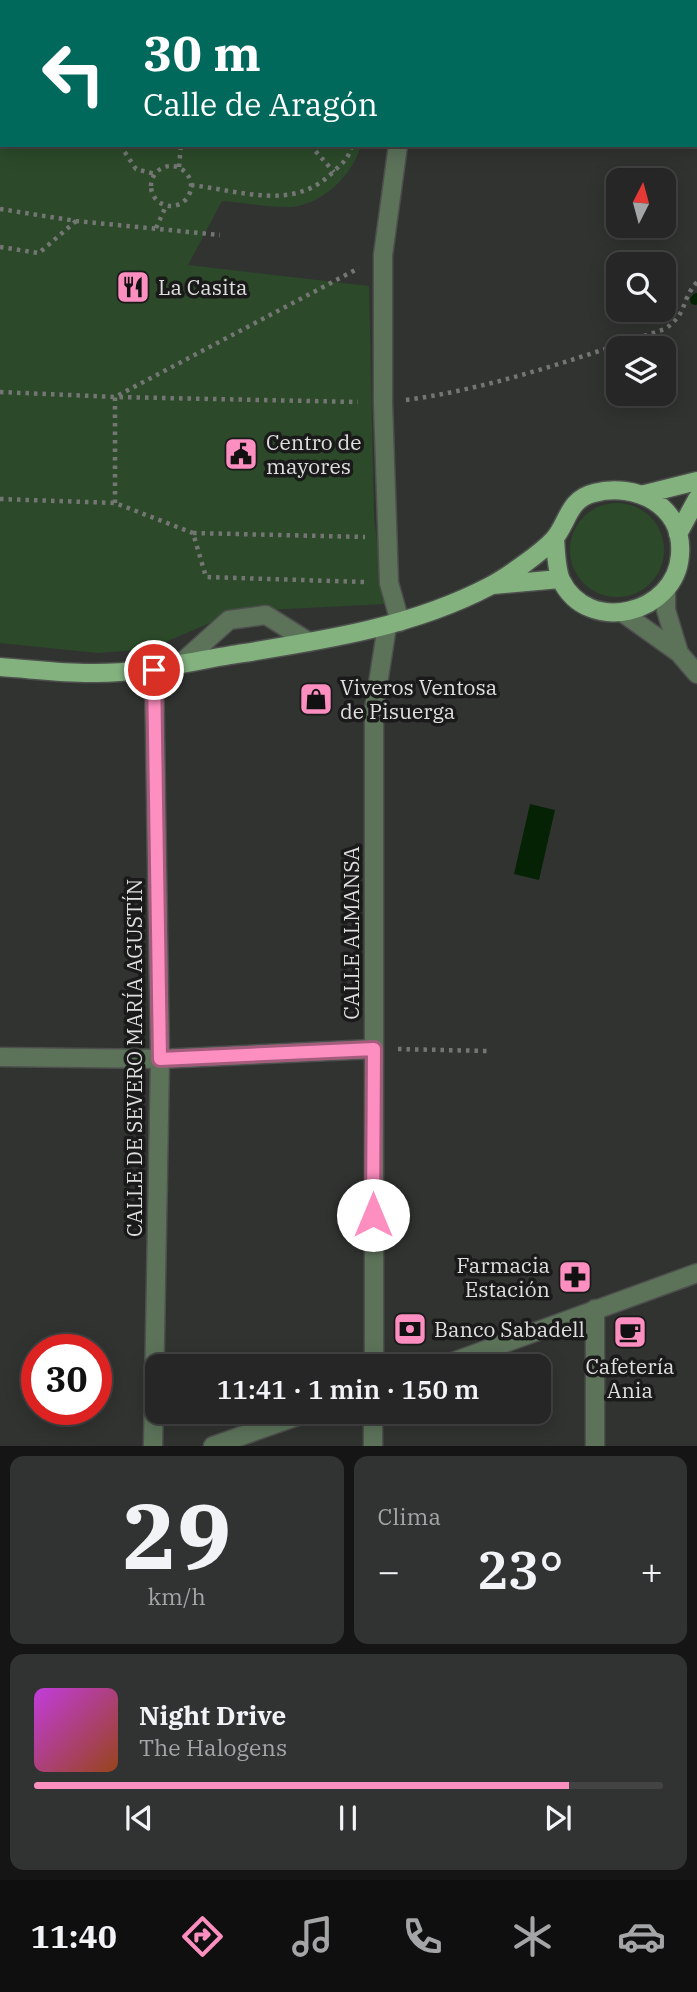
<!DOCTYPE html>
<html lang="es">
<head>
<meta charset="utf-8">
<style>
  body { margin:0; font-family:"IBM Plex Serif",serif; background:#313232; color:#f1f3f6; height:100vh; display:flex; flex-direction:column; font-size:26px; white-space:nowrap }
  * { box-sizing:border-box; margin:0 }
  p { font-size:23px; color:#a3a5a7 }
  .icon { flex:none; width:38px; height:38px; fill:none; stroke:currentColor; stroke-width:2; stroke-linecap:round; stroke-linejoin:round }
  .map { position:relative; height:1446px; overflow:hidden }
  .sheet { display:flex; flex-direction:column; gap:10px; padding:10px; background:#141514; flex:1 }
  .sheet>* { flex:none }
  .top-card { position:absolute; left:0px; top:0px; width:698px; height:147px; box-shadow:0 4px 18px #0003,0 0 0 2px #424342; background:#00695c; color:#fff; overflow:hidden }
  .needle { width:46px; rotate:6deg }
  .fabs { position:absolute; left:606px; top:168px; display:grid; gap:14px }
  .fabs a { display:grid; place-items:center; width:70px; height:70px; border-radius:14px; background:#252625; box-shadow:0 4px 18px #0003,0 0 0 2px #424342; font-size:35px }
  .speed { position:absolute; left:21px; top:1334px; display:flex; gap:14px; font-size:35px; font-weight:700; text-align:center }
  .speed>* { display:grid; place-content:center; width:91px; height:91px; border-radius:50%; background:#252625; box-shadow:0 4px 18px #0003,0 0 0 2px #424342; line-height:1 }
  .speed .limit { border:10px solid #d22; background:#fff; color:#111 }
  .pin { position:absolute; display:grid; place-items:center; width:60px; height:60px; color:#fff; margin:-30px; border:4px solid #fff; border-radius:50%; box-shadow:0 2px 7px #0007 }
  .me { position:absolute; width:77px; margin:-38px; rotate:0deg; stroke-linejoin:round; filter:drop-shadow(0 0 5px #0008) }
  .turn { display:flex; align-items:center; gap:24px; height:147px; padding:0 28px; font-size:32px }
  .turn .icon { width:91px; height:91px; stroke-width:2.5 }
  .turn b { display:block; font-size:49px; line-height:60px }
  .big { font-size:52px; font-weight:600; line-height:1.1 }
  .sheet .widget { flex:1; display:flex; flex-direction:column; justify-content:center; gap:10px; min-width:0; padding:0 24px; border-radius:14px; background:#313232 }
  .sheet .dial { align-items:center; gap:0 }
  .dial b { font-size:91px; line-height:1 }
  .song { display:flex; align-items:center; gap:21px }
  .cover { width:84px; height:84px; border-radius:10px; background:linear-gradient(135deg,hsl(290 70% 55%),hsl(20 70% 35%)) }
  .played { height:7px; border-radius:4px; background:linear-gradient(90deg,#fd8ec0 85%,#424342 85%) }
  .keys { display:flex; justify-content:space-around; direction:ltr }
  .heat { display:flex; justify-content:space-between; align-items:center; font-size:38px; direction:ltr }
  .sheet .tiles { flex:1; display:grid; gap:10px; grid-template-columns:1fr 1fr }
  .widget:last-child { grid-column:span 2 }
  .trip { position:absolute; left:145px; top:1354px; width:406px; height:70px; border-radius:14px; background:#252625; box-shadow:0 4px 18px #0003,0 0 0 2px #424342; font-weight:600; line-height:70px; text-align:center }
  .tabs { display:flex; height:112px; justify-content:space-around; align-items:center; background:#0f0f0f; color:#a3a5a7 }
  .tabs .icon { width:49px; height:49px }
  .tabs .selected { color:#fd8ec0 }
  .tabs b { font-size:32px; color:#f1f3f6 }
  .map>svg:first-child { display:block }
  .green { fill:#2c4a2a }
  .water { fill:#062205 }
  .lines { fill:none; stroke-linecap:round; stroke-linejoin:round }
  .stream { stroke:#062205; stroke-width:10 }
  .minor-casing { stroke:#4d4f4d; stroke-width:21 }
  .major-casing { stroke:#4d4f4d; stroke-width:21 }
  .path { stroke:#747674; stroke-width:4.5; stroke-dasharray:3.5 5; stroke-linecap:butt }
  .minor { stroke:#5c735a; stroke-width:18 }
  .major { stroke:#83b27f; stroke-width:18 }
  .rail-casing { stroke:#999a99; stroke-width:8 }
  .rail { stroke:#191a19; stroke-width:5; stroke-dasharray:16; stroke-linecap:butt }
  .route-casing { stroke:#a45c7d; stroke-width:18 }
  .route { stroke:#fd8ec0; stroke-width:12 }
  .labels { text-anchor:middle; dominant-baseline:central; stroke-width:7; stroke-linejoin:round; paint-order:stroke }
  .poi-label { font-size:21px; fill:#dedfde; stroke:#191a19; text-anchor:start }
  .street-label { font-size:21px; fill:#dedfde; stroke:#191a19 }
</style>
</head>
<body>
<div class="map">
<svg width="697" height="1446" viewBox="0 0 697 1446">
  <rect width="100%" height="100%" fill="#313331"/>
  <path class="green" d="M 0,0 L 398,0 L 2,2 L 2,145 L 361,145 C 354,172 327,200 298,206 C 278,210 243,202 222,201 L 188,265 L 369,286 L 374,517 L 385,604 L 266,610 L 226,616 L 149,649 L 98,653 L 0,643 Z
    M570 550a47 47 0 1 1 94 0a47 47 0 1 1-94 0Z"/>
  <path class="water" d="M 530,804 L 555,810 L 539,880 L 514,874 Z"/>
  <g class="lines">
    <path class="stream" d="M 695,300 L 697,298"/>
    <defs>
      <path id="minor" d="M 417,2 L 417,0
        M 398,145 L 383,255 L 383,403 L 389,583 L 400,622
        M 666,590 L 666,610 L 679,653
        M 623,613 L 679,653 L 697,674
        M 180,664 L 229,620 L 266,615 L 309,642
        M 0,1057 L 160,1059 L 374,1049
        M 374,1367 L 374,709 L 387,626
        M 439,1367 L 697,1273
        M 153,1446 L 160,1059 L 154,670
        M 213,1446 L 309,1412
        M 373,1446 L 373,1412
        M 595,1446 L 595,1309"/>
      <path id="major" d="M 645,494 L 697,481
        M 678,534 L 697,499
        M 493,585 L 560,579
        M 0,667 C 30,669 60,673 90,673 C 138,674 184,663 231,655 C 319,641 410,628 490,586 C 507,577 541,553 554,539 C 568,523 568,499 594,493 C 635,482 684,505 680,555 C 676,614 588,636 561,580 C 556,568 556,550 555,538"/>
    </defs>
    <use href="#minor" class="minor-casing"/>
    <use href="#major" class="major-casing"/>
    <path class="path" d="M 244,0 L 247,2
      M 372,0 L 373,2
      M 221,2 L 225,0
      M 315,2 L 318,0
      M 0,57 L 2,57
      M 0,96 L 2,95
      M 120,145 L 136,169 L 155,174
      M 310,145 L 334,172
      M151 186a20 20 0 1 1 40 0a20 20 0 1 1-40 0Z
      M 179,167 L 181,145
      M 191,185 C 242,191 295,212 334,171 C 343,163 349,158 352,145
      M 0,209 L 76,221 L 220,235
      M 156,228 L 166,206
      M 0,247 L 39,253 L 76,221
      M 0,392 L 115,397 L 359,268
      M 406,400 C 494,388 581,357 665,329 C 689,312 680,301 697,282
      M 0,499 L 115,503 L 193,533
      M 115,503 L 115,397 L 358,402
      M 364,582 L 206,577 L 193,533 L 365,537
      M 398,1049 L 488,1051"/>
    <use href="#minor" class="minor"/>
    <use href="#major" class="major"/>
    <defs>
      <path id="rail" d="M 677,0 L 677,2
        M 695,0 L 696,2
        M 696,64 L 697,66"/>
    </defs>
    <use href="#rail" class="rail-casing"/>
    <use href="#rail" class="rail"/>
  </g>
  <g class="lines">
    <defs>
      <path id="route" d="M 154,670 L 160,1059 L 374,1049 L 373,1215"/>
    </defs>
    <use href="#route" class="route-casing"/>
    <use href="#route" class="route"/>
  </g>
  <defs>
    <symbol id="restaurant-square" viewBox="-11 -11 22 22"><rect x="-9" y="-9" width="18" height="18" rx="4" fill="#fd8ec0" stroke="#191a19"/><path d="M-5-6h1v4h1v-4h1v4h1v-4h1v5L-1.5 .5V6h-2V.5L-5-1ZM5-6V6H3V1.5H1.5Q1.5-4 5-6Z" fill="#111"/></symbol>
    <symbol id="civic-square" viewBox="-11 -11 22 22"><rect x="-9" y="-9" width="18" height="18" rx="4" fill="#fd8ec0" stroke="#191a19"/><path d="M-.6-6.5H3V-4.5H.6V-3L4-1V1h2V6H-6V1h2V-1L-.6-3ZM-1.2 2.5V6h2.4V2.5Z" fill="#111"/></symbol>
    <symbol id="shop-square" viewBox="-11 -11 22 22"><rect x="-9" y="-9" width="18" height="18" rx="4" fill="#fd8ec0" stroke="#191a19"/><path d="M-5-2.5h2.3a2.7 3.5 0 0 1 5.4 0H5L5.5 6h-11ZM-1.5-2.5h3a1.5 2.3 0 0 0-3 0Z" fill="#111"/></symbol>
    <symbol id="pharmacy-square" viewBox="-11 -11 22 22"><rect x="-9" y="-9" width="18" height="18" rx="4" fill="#fd8ec0" stroke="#191a19"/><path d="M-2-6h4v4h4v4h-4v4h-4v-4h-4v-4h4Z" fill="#111"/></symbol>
    <symbol id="bank-square" viewBox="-11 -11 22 22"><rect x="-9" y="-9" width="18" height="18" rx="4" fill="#fd8ec0" stroke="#191a19"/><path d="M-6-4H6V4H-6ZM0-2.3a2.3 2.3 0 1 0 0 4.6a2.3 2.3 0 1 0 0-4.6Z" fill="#111"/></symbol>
    <symbol id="cafe-square" viewBox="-11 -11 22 22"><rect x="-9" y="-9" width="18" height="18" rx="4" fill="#fd8ec0" stroke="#191a19"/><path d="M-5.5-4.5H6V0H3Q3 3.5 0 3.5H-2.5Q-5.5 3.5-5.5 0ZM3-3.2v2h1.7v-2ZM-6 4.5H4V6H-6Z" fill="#111"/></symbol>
  </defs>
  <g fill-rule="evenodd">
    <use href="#restaurant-square" x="114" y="268" width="38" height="38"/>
    <use href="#civic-square" x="222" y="435" width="38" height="38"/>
    <use href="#shop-square" x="297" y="680" width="38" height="38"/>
    <use href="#pharmacy-square" x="556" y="1258" width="38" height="38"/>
    <use href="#bank-square" x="391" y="1310" width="38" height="38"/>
    <use href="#cafe-square" x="611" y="1313" width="38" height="38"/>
  </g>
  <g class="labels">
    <g class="poi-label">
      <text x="158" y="287">La Casita</text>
      <text x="266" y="442">Centro de<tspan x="266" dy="24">mayores</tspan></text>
      <text x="340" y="687">Viveros Ventosa<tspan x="340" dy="24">de Pisuerga</tspan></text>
      <text x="550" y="1265" text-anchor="end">Farmacia<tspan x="550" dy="24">Estación</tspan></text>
      <text x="434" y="1329">Banco Sabadell</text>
      <text x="630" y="1366" text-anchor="middle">Cafetería<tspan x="630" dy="24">Ania</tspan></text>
    </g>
    <g class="street-label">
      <text transform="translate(351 933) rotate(-90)">CALLE ALMANSA</text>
      <text transform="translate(134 1058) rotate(-90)">CALLE DE SEVERO MARÍA AGUSTÍN</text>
    </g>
  </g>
</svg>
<div class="fabs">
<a><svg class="needle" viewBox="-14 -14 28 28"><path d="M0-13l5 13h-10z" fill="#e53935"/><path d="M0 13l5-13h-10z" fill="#a3a5a7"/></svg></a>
<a><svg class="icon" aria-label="search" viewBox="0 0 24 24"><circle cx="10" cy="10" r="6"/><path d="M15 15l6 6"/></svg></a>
<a><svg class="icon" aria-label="layers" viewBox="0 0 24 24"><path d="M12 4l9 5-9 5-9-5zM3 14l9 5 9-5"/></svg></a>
</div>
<div class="speed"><div class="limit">30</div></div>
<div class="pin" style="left:154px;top:670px;background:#d93025"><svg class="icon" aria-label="arrive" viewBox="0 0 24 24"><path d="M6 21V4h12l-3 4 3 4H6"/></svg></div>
<svg class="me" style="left:373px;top:1215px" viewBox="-20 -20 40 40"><circle r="19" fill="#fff"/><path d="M0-13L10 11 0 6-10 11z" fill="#fd8ec0"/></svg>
<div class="trip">11:41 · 1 min · 150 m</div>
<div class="top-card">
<div class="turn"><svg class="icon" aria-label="left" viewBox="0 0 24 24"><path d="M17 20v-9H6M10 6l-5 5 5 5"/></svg><div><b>30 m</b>Calle de Aragón</div></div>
</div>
</div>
<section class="sheet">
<div class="tiles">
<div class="widget dial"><b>29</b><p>km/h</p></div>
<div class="widget"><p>Clima</p>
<div class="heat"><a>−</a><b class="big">23°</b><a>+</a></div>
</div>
<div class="widget">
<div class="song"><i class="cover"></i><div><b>Night Drive</b><p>The Halogens</p></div></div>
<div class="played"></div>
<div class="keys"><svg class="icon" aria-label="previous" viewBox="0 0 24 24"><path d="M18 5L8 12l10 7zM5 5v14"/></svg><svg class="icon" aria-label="pause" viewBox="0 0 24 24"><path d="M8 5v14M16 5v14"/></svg><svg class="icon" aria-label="next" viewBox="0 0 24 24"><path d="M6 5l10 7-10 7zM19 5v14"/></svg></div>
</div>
</div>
</section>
<nav class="tabs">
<b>11:40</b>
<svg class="icon selected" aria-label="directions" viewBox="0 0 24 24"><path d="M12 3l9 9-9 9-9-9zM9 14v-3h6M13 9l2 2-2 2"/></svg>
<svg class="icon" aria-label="music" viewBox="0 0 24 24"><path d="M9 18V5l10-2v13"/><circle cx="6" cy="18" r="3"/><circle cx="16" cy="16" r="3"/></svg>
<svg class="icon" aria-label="phone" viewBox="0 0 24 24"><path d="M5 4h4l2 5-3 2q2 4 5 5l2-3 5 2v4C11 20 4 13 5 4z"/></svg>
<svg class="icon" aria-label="climate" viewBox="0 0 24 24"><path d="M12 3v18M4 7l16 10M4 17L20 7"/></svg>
<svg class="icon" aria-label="car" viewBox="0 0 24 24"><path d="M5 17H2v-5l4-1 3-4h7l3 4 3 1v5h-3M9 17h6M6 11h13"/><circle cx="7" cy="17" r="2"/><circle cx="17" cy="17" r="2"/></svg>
</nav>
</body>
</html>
